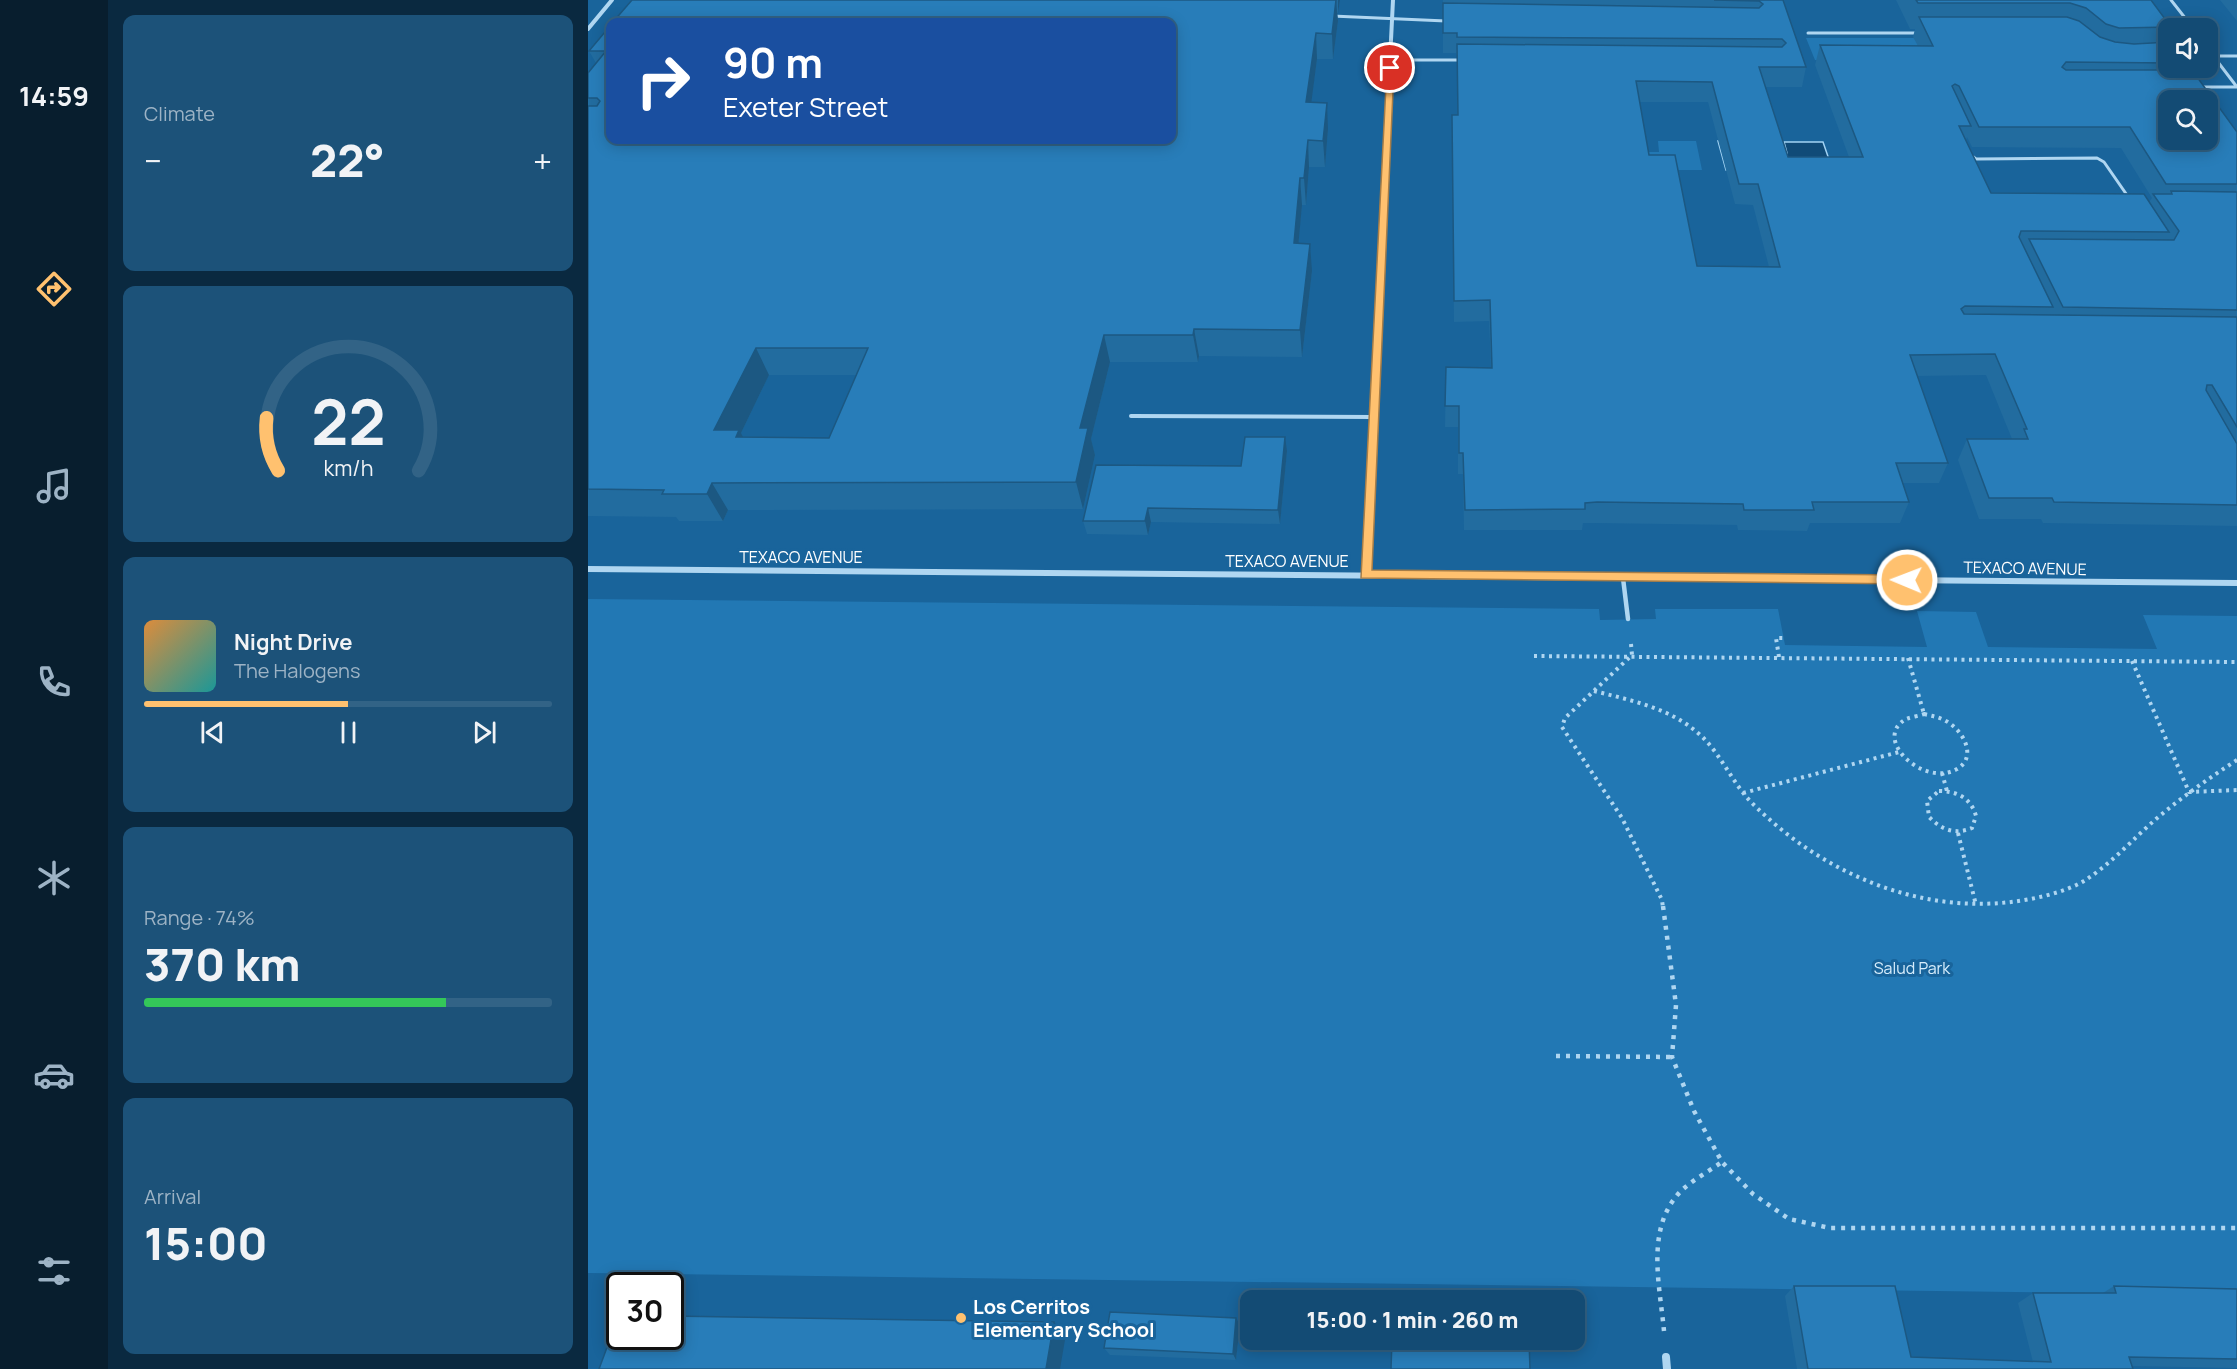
<!DOCTYPE html>
<html lang="en">
<head>
<meta charset="utf-8">
<style>
  body { margin:0; font-family:Manrope,sans-serif; background:#1c5279; color:#f1f3f6; height:100vh; display:flex; flex-direction:column; font-size:22px; white-space:nowrap }
  * { box-sizing:border-box; margin:0 }
  p { font-size:20px; color:#9db3c5 }
  .icon { flex:none; width:33px; height:33px; fill:none; stroke:currentColor; stroke-width:2; stroke-linecap:round; stroke-linejoin:round }
  .map { position:relative; flex:1; overflow:hidden }
  .side { display:flex; flex-direction:column; gap:15px; padding:15px; background:#0a2940; width:480px }
  .side>* { flex:none }
  .guide { position:absolute; left:18px; top:18px; width:570px; height:126px; border-radius:12px; box-shadow:0 3px 15px #0003,0 0 0 2px #326386; background:#1a4fa0; color:#fff; overflow:hidden }
  .tools { position:absolute; left:1570px; top:18px; display:grid; gap:12px }
  .tools a { display:grid; place-items:center; width:60px; height:60px; border-radius:12px; background:#134b74; box-shadow:0 3px 15px #0003,0 0 0 2px #326386; font-size:30px }
  .speed { position:absolute; left:18px; top:1272px; display:flex; gap:12px; font-size:30px; font-weight:700; text-align:center }
  .speed>* { display:grid; place-content:center; width:78px; height:78px; border-radius:50%; background:#134b74; box-shadow:0 3px 15px #0003,0 0 0 2px #326386; line-height:1 }
  .speed .limit { border:3px solid #111; border-radius:9px; background:#fff; color:#111 }
  .pin { position:absolute; display:grid; place-items:center; width:51px; height:51px; color:#fff; margin:-26px; border:3px solid #fff; border-radius:50%; box-shadow:0 2px 6px #0007 }
  .me { position:absolute; width:66px; margin:-33px; rotate:271deg; stroke-linejoin:round; filter:drop-shadow(0 0 4px #0008) }
  .turn { display:flex; align-items:center; gap:21px; height:126px; padding:0 18px; font-size:27px }
  .turn .icon { width:78px; height:78px; stroke-width:2.5 }
  .turn b { display:block; font-size:42px; line-height:51px }
  .big { font-size:45px; font-weight:800; line-height:1.1 }
  .side .tile { flex:1; display:flex; flex-direction:column; justify-content:center; gap:9px; min-width:0; padding:0 21px; border-radius:12px; background:#1c5279 }
  .side .dial { align-items:center; gap:0 }
  .dial svg { height:156px; overflow:visible; fill:none; stroke:#326386; stroke-width:7; stroke-linecap:round; text-anchor:middle }
  .dial text { fill:#f1f3f6; stroke:none }
  .song { display:flex; align-items:center; gap:18px }
  .cover { width:72px; height:72px; border-radius:9px; background:linear-gradient(135deg,hsl(30 70% 55%),hsl(180 70% 35%)) }
  .played { height:6px; border-radius:3px; background:linear-gradient(90deg,#ffc16f 50%,#326386 50%) }
  .keys { display:flex; justify-content:space-around; direction:ltr }
  .heat { display:flex; justify-content:space-between; align-items:center; font-size:33px; direction:ltr }
  .charge { height:9px; border-radius:4px; background:linear-gradient(90deg,#34c759 74%,#326386 0) }
  .trip { position:absolute; left:652px; top:1290px; width:345px; height:60px; border-radius:12px; background:#134b74; box-shadow:0 3px 15px #0003,0 0 0 2px #326386; font-weight:800; line-height:60px; text-align:center }
  main { display:flex; flex:1; min-height:0 }
  .dock { display:flex; flex-direction:column; width:108px; justify-content:space-around; align-items:center; background:#081e2e; color:#9db3c5 }
  .dock .icon { width:42px; height:42px }
  .dock .on { color:#ffc16f }
  .dock b { font-size:27px; color:#f1f3f6 }
  .map>svg:first-child { display:block }
  .green { fill:#2278b4 }
  .water { fill:#104b78; stroke:#a2d3f4; stroke-width:1.5 }
  .lines { fill:none; stroke-linecap:round; stroke-linejoin:round }
  .path-far1 { stroke:#afd6f1; stroke-width:4; stroke-dasharray:3 4.5; stroke-linecap:butt }
  .path { stroke:#afd6f1; stroke-width:4.5; stroke-dasharray:4 6; stroke-linecap:butt }
  .lane-far2 { stroke:#afd6f1; stroke-width:3 }
  .lane-far1 { stroke:#afd6f1; stroke-width:4 }
  .lane { stroke:#afd6f1; stroke-width:4.5 }
  .street-far3 { stroke:#afd6f1; stroke-width:4 }
  .street-far2 { stroke:#afd6f1; stroke-width:5 }
  .street-far1 { stroke:#afd6f1; stroke-width:6 }
  .street { stroke:#afd6f1; stroke-width:8 }
  .wall { fill:#226c9f; fill-rule:evenodd }
  .shaded-wall { fill:#1c5882 }
  .building { fill:#287db9; stroke:#1c5882; stroke-width:1.5; fill-rule:evenodd }
  .route { fill:#ffc16f; stroke:#a67d48; stroke-width:1.5 }
  .poi-dot { fill:#ffc16f; stroke:#19649b; stroke-width:2 }
  .labels { text-anchor:middle; dominant-baseline:central; stroke-width:6; stroke-linejoin:round; paint-order:stroke }
  .street-label { font-size:16px; fill:#fff; stroke:#19649b }
  .park-label { font-size:16px; fill:#d6edfc; stroke:#19649b }
  .near-poi-label { font-size:20px; font-weight:bold; fill:#fff; stroke:#19649b; text-anchor:start }
</style>
</head>
<body>
<main>
<nav class="dock">
<b>14:59</b>
<svg class="icon on" aria-label="directions" viewBox="0 0 24 24"><path d="M12 3l9 9-9 9-9-9zM9 14v-3h6M13 9l2 2-2 2"/></svg>
<svg class="icon" aria-label="music" viewBox="0 0 24 24"><path d="M9 18V5l10-2v13"/><circle cx="6" cy="18" r="3"/><circle cx="16" cy="16" r="3"/></svg>
<svg class="icon" aria-label="phone" viewBox="0 0 24 24"><path d="M5 4h4l2 5-3 2q2 4 5 5l2-3 5 2v4C11 20 4 13 5 4z"/></svg>
<svg class="icon" aria-label="climate" viewBox="0 0 24 24"><path d="M12 3v18M4 7l16 10M4 17L20 7"/></svg>
<svg class="icon" aria-label="car" viewBox="0 0 24 24"><path d="M5 17H2v-5l4-1 3-4h7l3 4 3 1v5h-3M9 17h6M6 11h13"/><circle cx="7" cy="17" r="2"/><circle cx="17" cy="17" r="2"/></svg>
<svg class="icon" aria-label="filters" viewBox="0 0 24 24"><path d="M4 7h16M4 17h16"/><circle cx="9" cy="7" r="2"/><circle cx="15" cy="17" r="2"/></svg>
</nav>
<section class="side">
<div class="tile"><p>Climate</p>
<div class="heat"><a>−</a><b class="big">22°</b><a>+</a></div>
</div>
<div class="tile dial"><svg viewBox="0 0 100 80">
<path d="M14 69A42 42 0 1 1 86 69"/>
<path d="M14 69A42 42 0 0 1 8 42" stroke="#ffc16f"/>
<text x="50" y="56" font-size="32" font-weight="700">22</text>
<text x="50" y="72" font-size="11">km/h</text>
</svg></div>
<div class="tile">
<div class="song"><i class="cover"></i><div><b>Night Drive</b><p>The Halogens</p></div></div>
<div class="played"></div>
<div class="keys"><svg class="icon" aria-label="previous" viewBox="0 0 24 24"><path d="M18 5L8 12l10 7zM5 5v14"/></svg><svg class="icon" aria-label="pause" viewBox="0 0 24 24"><path d="M8 5v14M16 5v14"/></svg><svg class="icon" aria-label="next" viewBox="0 0 24 24"><path d="M6 5l10 7-10 7zM19 5v14"/></svg></div>
</div>
<div class="tile"><p>Range · 74%</p><b class="big">370 km</b><div class="charge"></div></div>
<div class="tile"><p>Arrival</p><b class="big">15:00</b></div>
</section>
<div class="map">
<svg width="1649" height="1369" viewBox="0 0 1649 1369">
  <rect width="100%" height="100%" fill="#19649b"/>
  <path class="green" d="M 1218,38 L 1348,38 L 1361,48 L 1253,60 L 1227,60 Z
    M 1070,141 L 1108,141 L 1114,170 L 1081,170 L 1044,152 L 1071,152 Z
    M 0,599 L 1011,609 L 1012,620 L 1068,619 L 1067,609 L 1190,609 L 1197,645 L 1339,647 L 1329,611 L 1388,612 L 1400,647 L 1569,649 L 1555,615 L 1649,616 L 1649,1295 L 0,1273 Z"/>
  <path class="water" d="M 1130,141 L 1169,141 L 1173,153 L 1199,153 L 1196,142 L 1235,142 L 1245,171 L 1138,170 Z"/>
  <g class="lines">
    <path class="path-far1" d="M 1043,644 L 1044,655 L 977,718 L 974,727 L 1034,818 L 1074,900 L 1075,908
      M 946,656 L 1649,662
      M 1191,657 L 1188,638 L 1195,638
      M 1320,658 L 1336,714
      M 1544,661 L 1601,792 L 1649,790
      M 1006,691 C 1050,702 1096,711 1125,749 C 1141,770 1149,789 1168,807 C 1236,873 1328,913 1423,902 C 1447,899 1475,893 1496,881 C 1523,864 1545,839 1568,819 C 1594,797 1621,778 1649,760
      M 1336,714 C 1344,716 1351,717 1358,721 C 1375,730 1390,757 1369,769 C 1336,788 1283,739 1318,719 C 1323,717 1331,716 1336,714 Z
      M 1354,773 L 1359,791
      M 1351,791 C 1369,791 1383,798 1388,816 L 1384,828 C 1367,835 1354,830 1341,817 L 1339,801 Z
      M 1155,793 L 1311,752
      M 1370,833 L 1388,905"/>
    <path class="path" d="M 1075,906 L 1088,1005 L 1084,1057 L 1106,1111 L 1134,1162 L 1165,1194 L 1201,1219 L 1242,1228 L 1649,1228
      M 968,1056 L 1084,1057
      M 1076,1331 C 1072,1286 1057,1229 1092,1192 C 1104,1180 1120,1172 1134,1162"/>
    <path class="lane-far2" d="M 1583,0 L 1605,28
      M 744,16 L 858,21
      M 1220,33 L 1331,33
      M 1620,49 L 1649,87
      M 1620,56 L 1649,56
      M 803,60 L 875,60
      M 1612,87 L 1649,87
      M 1384,156 L 1388,159 L 1509,158 L 1516,162 L 1541,198"/>
    <path class="lane-far1" d="M 543,416 L 785,417"/>
    <path class="lane" d="M 1035,578 L 1040,619"/>
    <path class="street-far3" d="M 0,29 L 24,0
      M 793,240 L 805,0"/>
    <path class="street-far2" d="M 779,537 L 793,238"/>
    <path class="street-far1" d="M 0,569 L 1649,583
      M 777,575 L 779,536"/>
    <path class="street" d="M 1078,1357 L 1079,1369"/>
  </g>
  <path class="wall" d="M 44,0 L 752,0 L 750,13 L 749,13 L 750,21 L 745,59 L 729,59 L 723,102 L 740,129 L 737,167 L 721,167 L 718,205 L 714,205 L 710,244 L 724,271 L 714,357 L 611,356 L 610,362 L 522,362 L 503,439 L 507,455 L 495,509 L 140,510 L 135,521 L 91,521 L 88,517 L 0,516 L 0,73 L 8,63 L 1,51 L 22,26 L 22,140 L 322,140 L 321,141 L 385,141 L 584,22 ZM 181,375 L 268,375 L 241,438 L 154,437 L 153,433 Z
    M 855,0 L 1195,0 L 1218,67 L 1214,87 L 1177,87 L 1200,157 L 1261,157 L 1227,65 L 1232,45 L 1330,46 L 1325,37 L 1327,29 L 1322,29 L 1308,0 L 1563,0 L 1583,27 L 1583,28 L 1581,28 L 1581,32 L 1577,42 L 1581,42 L 1581,68 L 1597,68 L 1595,70 L 1649,132 L 1649,526 L 1455,523 L 1453,519 L 1391,519 L 1370,460 L 1379,439 L 1424,439 L 1398,375 L 1330,376 L 1360,463 L 1351,483 L 1315,483 L 1321,502 L 1312,523 L 1222,523 L 1219,531 L 1150,530 L 1149,525 L 1006,523 L 995,523 L 994,530 L 876,530 L 875,474 L 870,474 L 870,427 L 857,427 L 858,367 L 903,368 L 901,321 L 866,322 L 864,136 L 864,115 L 869,115 L 869,57 L 868,53 L 855,53 ZM 1052,102 L 1120,102 L 1147,204 L 1165,205 L 1181,267 L 1109,266 L 1061,155 ZM 1379,137 L 1384,147 L 1533,148 L 1564,198 L 1561,202 L 1403,193 L 1378,140 Z
    M 1632,0 L 1649,0 L 1649,21 Z
    M 699,451 L 692,524 L 563,522 L 560,535 L 499,534 L 495,521 Z
    M 1206,1286 L 1323,1357 L 1445,1362 L 1430,1303 L 1445,1293 L 1515,1293 L 1526,1286 L 1649,1289 L 1649,1368 L 1544,1366 L 1545,1369 L 1209,1369 L 1197,1296 Z
    M 648,1318 L 652,1324 L 648,1360 L 522,1355 L 516,1348 Z"/>
  <path class="shaded-wall" d="M 748,0 L 750,21 L 745,59 L 744,34 Z
    M 750,0 L 752,0 L 750,13 Z
    M 728,33 L 729,59 L 720,128 L 718,102 Z
    M 739,103 L 740,129 L 737,167 L 735,141 Z
    M 300,140 L 322,140 L 309,167 Z
    M 720,140 L 721,167 L 718,205 L 716,178 Z
    M 712,178 L 714,205 L 708,270 L 706,243 Z
    M 722,244 L 724,271 L 714,357 L 712,330 Z
    M 606,329 L 611,356 L 610,362 L 605,335 Z
    M 516,335 L 522,362 L 503,439 L 507,455 L 495,509 L 488,482 L 492,428 Z
    M 168,348 L 181,375 L 153,433 L 165,457 L 126,430 Z
    M 697,437 L 699,451 L 692,524 L 690,510 Z
    M 124,483 L 140,510 L 135,521 L 119,494 Z
    M 560,508 L 563,522 L 560,535 L 557,521 Z
    M 648,1318 L 652,1324 L 648,1360 L 645,1354 Z
    M 466,1322 L 478,1334 L 472,1369 L 458,1369 Z"/>
  <path class="building" d="M 44,0 L 748,0 L 744,34 L 728,33 L 718,102 L 739,103 L 735,141 L 720,140 L 716,178 L 712,178 L 706,243 L 722,244 L 712,330 L 606,329 L 605,335 L 516,335 L 492,428 L 500,428 L 488,482 L 124,483 L 119,494 L 74,494 L 76,490 L 0,489 L 0,106 L 9,106 L 12,101 L 9,98 L 0,98 L 0,73 L 18,51 L 1,51 L 22,26 L 22,140 L 300,140 L 385,141 L 385,140 L 584,140 L 584,22 L 25,22 ZM 168,348 L 280,348 L 241,438 L 148,437 L 151,430 L 126,430 Z
    M 1126,0 L 1195,0 L 1218,67 L 1171,67 L 1200,157 L 1275,157 L 1232,45 L 1345,46 L 1331,17 L 1479,17 L 1491,21 L 1512,37 L 1527,42 L 1546,44 L 1581,42 L 1581,63 L 1478,62 L 1474,67 L 1478,70 L 1604,70 L 1649,132 L 1649,184 L 1578,184 L 1542,127 L 1391,127 L 1371,86 L 1367,84 L 1364,86 L 1383,126 L 1371,126 L 1403,193 L 1556,194 L 1581,232 L 1433,231 L 1431,237 L 1465,307 L 1377,306 L 1373,309 L 1376,314 L 1649,317 L 1649,427 L 1624,385 L 1619,385 L 1618,390 L 1649,444 L 1649,505 L 1466,502 L 1464,498 L 1401,498 L 1379,439 L 1440,439 L 1436,429 L 1439,429 L 1407,354 L 1322,355 L 1360,463 L 1308,463 L 1321,502 L 1224,502 L 1226,510 L 1156,510 L 1155,504 L 1009,502 L 997,503 L 997,509 L 877,510 L 875,453 L 871,453 L 871,406 L 857,406 L 858,367 L 904,368 L 902,300 L 866,301 L 864,115 L 870,115 L 869,44 L 1194,47 L 1198,43 L 1194,39 L 869,37 L 869,33 L 855,33 L 855,3 L 1171,8 L 1175,4 L 1171,1 ZM 1048,81 L 1124,82 L 1151,184 L 1170,184 L 1192,267 L 1109,266 L 1087,155 L 1061,155 ZM 1581,100 L 1620,100 L 1620,140 L 1581,140 Z
    M 1328,0 L 1563,0 L 1583,27 L 1531,28 L 1518,24 L 1498,8 L 1482,3 L 1330,3 Z
    M 1583,191 L 1649,192 L 1649,310 L 1475,307 L 1441,239 L 1586,240 L 1591,231 L 1565,194 L 1584,194 Z
    M 657,437 L 697,437 L 690,510 L 560,508 L 557,521 L 495,521 L 508,465 L 653,466 Z
    M 1206,1286 L 1307,1286 L 1323,1357 L 1463,1362 L 1445,1293 L 1528,1293 L 1526,1286 L 1649,1289 L 1649,1359 L 1541,1357 L 1545,1369 L 1220,1369 Z
    M 522,1312 L 648,1318 L 645,1354 L 516,1348 Z
    M 31,1315 L 32,1336 L 82,1336 L 82,1316 L 466,1322 L 458,1369 L 11,1369 Z
    M 804,1340 L 941,1340 L 942,1369 L 803,1369 Z"/>
  <path class="route" d="M 799,66 L 806,68 L 784,570 L 1319,575 L 1323,577 L 1323,584 L 773,578 Z"/>
  <circle class="poi-dot" cx="373" cy="1318" r="6"/>
  <g class="labels">
    <g class="street-label">
      <text x="213" y="557">TEXACO AVENUE</text>
      <text x="699" y="561">TEXACO AVENUE</text>
      <text transform="translate(1437 568) rotate(1)">TEXACO AVENUE</text>
    </g>
    <g class="park-label">
      <text x="1324" y="968">Salud Park</text>
    </g>
    <g class="near-poi-label">
      <text x="385" y="1306">Los Cerritos<tspan x="385" dy="23">Elementary School</tspan></text>
    </g>
  </g>
</svg>
<div class="tools">
<a><svg class="icon" aria-label="sound" viewBox="0 0 24 24"><path d="M4 9h4l5-4v14l-5-4H4zM17 9q2 3 0 6"/></svg></a>
<a><svg class="icon" aria-label="search" viewBox="0 0 24 24"><circle cx="10" cy="10" r="6"/><path d="M15 15l6 6"/></svg></a>
</div>
<div class="speed"><div class="limit">30</div></div>
<div class="pin" style="left:802px;top:68px;background:#d93025"><svg class="icon" aria-label="arrive" viewBox="0 0 24 24"><path d="M6 21V4h12l-3 4 3 4H6"/></svg></div>
<svg class="me" style="left:1319px;top:580px" viewBox="-20 -20 40 40"><circle r="17" fill="#ffc16f" stroke="#fff" stroke-width="3"/><path d="M0-11L8 9 0 5-8 9z" fill="#fff"/></svg>
<div class="trip">15:00 · 1 min · 260 m</div>
<div class="guide">
<div class="turn"><svg class="icon" aria-label="right" viewBox="0 0 24 24"><path d="M7 20v-9h11M14 6l5 5-5 5"/></svg><div><b>90 m</b>Exeter Street</div></div>
</div>
</div>
</main>
</body>
</html>
